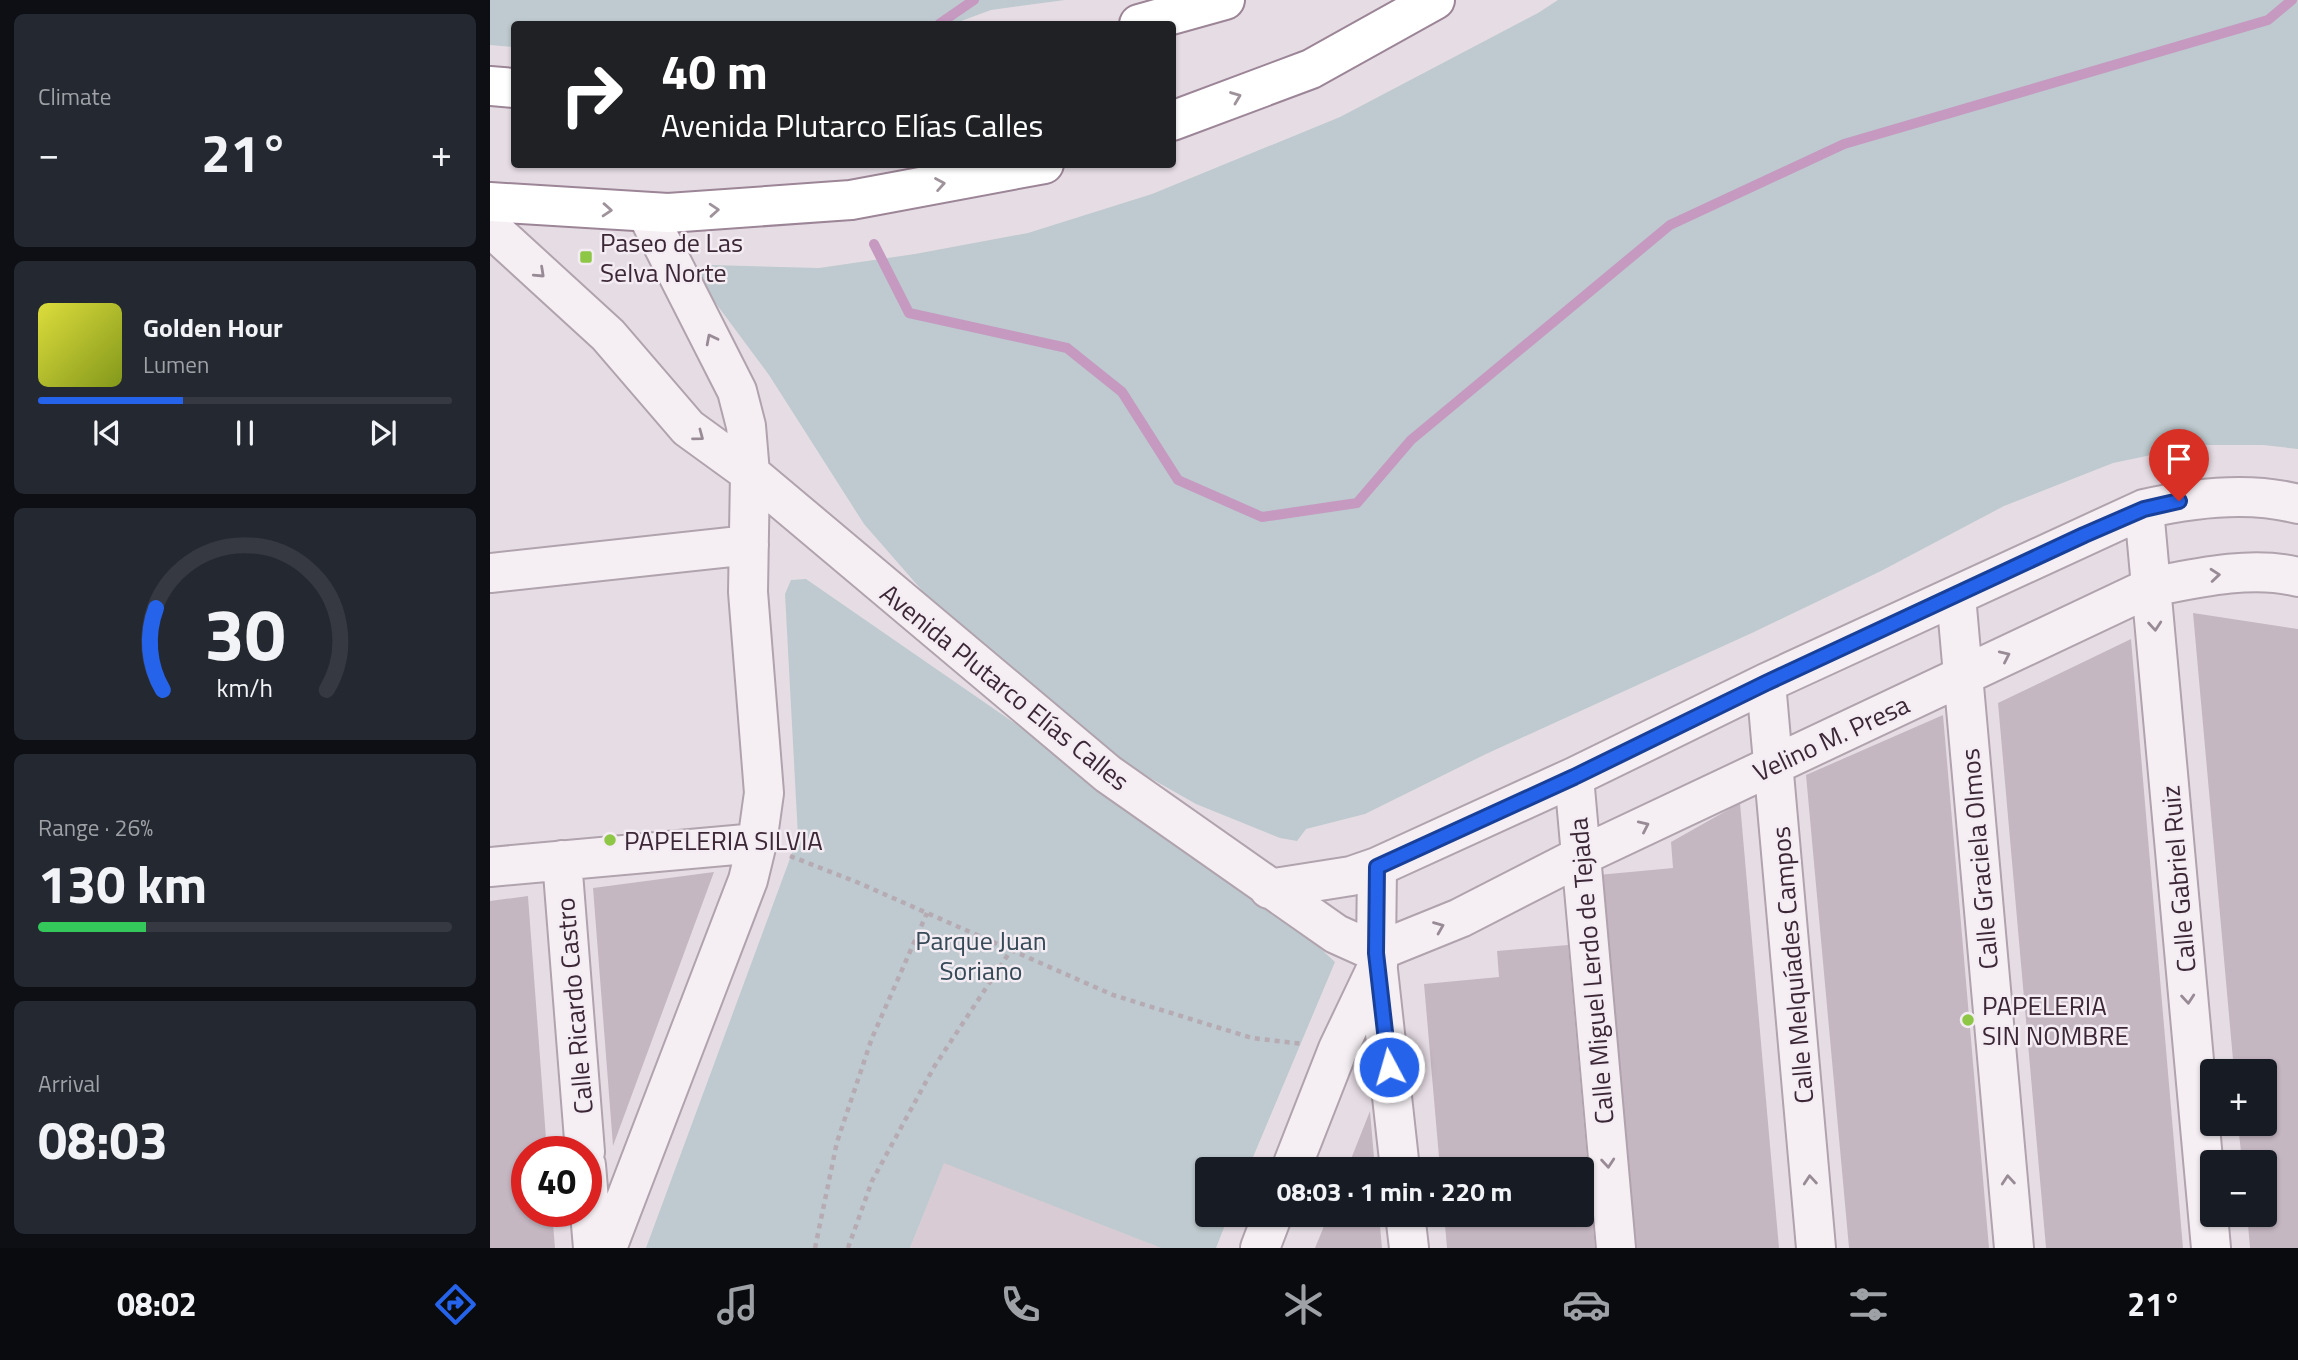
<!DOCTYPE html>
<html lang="en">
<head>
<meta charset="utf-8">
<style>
  body { margin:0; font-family:"Titillium Web",sans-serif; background:#242831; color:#f1f3f6; height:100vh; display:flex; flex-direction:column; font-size:26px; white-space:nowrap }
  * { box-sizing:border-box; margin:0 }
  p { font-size:23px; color:#9ea1a6 }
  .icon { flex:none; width:38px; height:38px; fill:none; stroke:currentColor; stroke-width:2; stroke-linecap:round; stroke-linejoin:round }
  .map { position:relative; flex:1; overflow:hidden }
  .drawer { display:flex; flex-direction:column; gap:14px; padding:14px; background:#0d0f14; width:490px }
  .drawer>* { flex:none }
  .banner { position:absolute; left:21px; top:21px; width:665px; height:147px; border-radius:7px; box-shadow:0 2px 5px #0004; background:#202124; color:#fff; overflow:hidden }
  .fabs { position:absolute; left:1710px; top:1059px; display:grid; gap:14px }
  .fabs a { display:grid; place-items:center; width:77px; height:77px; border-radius:7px; background:#171b24; box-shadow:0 2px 5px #0004; font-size:35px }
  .speed { position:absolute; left:21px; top:1136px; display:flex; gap:14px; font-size:35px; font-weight:700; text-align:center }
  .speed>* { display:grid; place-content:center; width:91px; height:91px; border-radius:50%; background:#171b24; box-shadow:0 2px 5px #0004; line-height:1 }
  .speed .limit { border:10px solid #d22; background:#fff; color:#111 }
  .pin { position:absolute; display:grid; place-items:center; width:60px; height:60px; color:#fff; margin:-72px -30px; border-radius:50% 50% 50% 0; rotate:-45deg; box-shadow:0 0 7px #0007 }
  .pin .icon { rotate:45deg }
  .me { position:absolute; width:77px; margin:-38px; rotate:354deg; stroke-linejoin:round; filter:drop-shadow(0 0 5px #0008) }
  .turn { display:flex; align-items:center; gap:24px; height:147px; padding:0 35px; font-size:32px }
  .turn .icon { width:91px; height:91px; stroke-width:2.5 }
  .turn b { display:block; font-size:49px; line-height:60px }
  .big { font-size:52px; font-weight:700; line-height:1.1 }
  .drawer .card { flex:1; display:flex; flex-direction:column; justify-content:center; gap:10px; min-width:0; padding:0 24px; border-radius:10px; background:#242831 }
  .drawer .dial { align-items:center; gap:0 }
  .dial svg { height:182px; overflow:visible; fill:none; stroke:#363941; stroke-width:7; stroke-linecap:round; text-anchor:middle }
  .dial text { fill:#f1f3f6; stroke:none }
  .song { display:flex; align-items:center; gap:21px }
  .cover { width:84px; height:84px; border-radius:10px; background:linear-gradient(135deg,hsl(60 70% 55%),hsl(70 70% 35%)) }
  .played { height:7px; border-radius:4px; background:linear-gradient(90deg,#2563eb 35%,#363941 35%) }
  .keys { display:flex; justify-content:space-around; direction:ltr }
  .heat { display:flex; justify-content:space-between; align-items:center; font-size:38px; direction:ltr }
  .charge { height:10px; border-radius:5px; background:linear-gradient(90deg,#34c759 26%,#363941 0) }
  .trip { position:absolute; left:705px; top:1157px; width:399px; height:70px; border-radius:7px; background:#171b24; box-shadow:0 2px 5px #0004; font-weight:700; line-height:70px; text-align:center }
  .dock { display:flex; height:112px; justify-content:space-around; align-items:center; background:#090b0e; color:#9ea1a6 }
  .dock .icon { width:49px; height:49px }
  .dock .selected { color:#2563eb }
  .dock b { font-size:32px; color:#f1f3f6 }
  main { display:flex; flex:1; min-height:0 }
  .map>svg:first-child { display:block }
  .built { fill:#d8cbd4 }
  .green { fill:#becacf }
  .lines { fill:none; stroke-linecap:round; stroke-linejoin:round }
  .stream { stroke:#c599c0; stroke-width:10 }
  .building { fill:#c5b7c2 }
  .minor-casing { stroke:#b0a3ad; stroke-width:42 }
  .highway-casing { stroke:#9c8597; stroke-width:42 }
  .path { stroke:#b6abb3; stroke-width:4.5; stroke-dasharray:5 5; stroke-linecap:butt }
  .minor { stroke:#f5eff3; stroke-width:38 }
  .highway { stroke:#fff; stroke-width:38 }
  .oneway { stroke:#9e939b }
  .oneway2 { stroke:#988b95 }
  .route-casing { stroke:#184099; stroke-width:18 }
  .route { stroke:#2563eb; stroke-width:12 }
  .poi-dot { fill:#8ec646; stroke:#f4ecf3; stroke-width:2.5 }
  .labels { text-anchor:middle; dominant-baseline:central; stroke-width:5; stroke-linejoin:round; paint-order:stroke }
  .poi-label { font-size:26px; fill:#3c2737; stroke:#f4ecf3; text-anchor:start }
  .street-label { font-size:26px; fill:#3c2737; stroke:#f4ecf3 }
  .park-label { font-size:26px; fill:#354957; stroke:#f4ecf3 }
</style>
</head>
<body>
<main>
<section class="drawer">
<div class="card"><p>Climate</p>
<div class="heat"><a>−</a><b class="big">21°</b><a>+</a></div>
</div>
<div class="card">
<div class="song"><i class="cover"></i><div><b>Golden Hour</b><p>Lumen</p></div></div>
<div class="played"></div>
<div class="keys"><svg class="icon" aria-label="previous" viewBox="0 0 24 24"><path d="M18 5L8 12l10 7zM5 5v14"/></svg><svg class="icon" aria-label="pause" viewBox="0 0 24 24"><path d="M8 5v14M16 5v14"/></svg><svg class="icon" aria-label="next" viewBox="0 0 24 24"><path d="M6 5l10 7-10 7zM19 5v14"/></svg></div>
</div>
<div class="card dial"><svg viewBox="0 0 100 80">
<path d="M14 69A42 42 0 1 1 86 69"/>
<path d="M14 69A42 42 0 0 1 11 33" stroke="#2563eb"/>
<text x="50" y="56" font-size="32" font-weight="700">30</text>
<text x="50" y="72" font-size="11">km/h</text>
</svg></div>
<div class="card"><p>Range · 26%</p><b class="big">130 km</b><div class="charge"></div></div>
<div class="card"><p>Arrival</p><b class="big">08:03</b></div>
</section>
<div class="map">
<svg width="1808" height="1248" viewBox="0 0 1808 1248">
  <rect width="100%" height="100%" fill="#e6dde4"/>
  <path class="built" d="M 454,1162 L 671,1248 L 420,1248 Z"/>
  <path class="green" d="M 0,0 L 575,0 L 501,10 L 463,24 L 24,24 L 24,47 L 0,45 Z
    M 1068,0 L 1808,0 L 1808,449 L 1773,445 L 1709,445 L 1623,463 L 1514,506 L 1391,571 L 1264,632 L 996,754 L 875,814 L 816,829 L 807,841 L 790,838 L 706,804 L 625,758 L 531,680 L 436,595 L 374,524 L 279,375 L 201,270 L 222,265 L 329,268 L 425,254 L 538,233 L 662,194 L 850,117 L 1048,13 Z
    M 316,579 L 773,895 L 845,962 L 758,1169 L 718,1169 L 718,1214 L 739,1215 L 726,1248 L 671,1248 L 454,1163 L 420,1248 L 156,1248 L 308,837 L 295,594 L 301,580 Z"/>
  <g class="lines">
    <path class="stream" d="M 449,24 L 484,0
      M 384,244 L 419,313 L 577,348 L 632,392 L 688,480 L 772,517 L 867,503 L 921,440 L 1180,225 L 1354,144 L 1778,20 L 1802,0"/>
  </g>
  <path class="building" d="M 1703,613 L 1808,629 L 1808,1248 L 1760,1248 L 1757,1214 L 1774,1214 L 1774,1162 L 1752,1162 L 1748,1124 L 1774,1124 L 1774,1071 L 1744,1071 Z
    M 1641,639 L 1693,1248 L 1556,1248 L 1508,703 Z
    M 1453,715 L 1499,1248 L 1359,1248 L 1316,775 Z
    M 1250,803 L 1289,1248 L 1144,1248 L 1108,875 L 1183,868 L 1181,842 Z
    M 224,872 L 123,1146 L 103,888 Z
    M 38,896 L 57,1152 L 37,1152 L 37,1211 L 62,1211 L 65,1248 L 0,1248 L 0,901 Z
    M 1078,945 L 1105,1248 L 957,1248 L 954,1214 L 1092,1214 L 1092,1169 L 950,1169 L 934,984 L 1009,977 L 1007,951 Z
    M 880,1111 L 885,1169 L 857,1169 Z
    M 839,1214 L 889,1214 L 892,1248 L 825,1248 Z"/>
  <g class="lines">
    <defs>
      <path id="minor" d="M 0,227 L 118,335 L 198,428 L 260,473 L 618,774 L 846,934 L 886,952
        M 1654,509 L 1721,1248
        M 0,573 L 259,545
        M 1466,596 L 1524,1248
        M 1276,683 L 1326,1248
        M 1084,777 L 1126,1248
        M 72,860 L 95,1152
        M 0,867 L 267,843
        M 887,867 L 886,952 L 910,1169
        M 779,889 L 861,876 L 887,867 L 1084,777 L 1276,683 L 1654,509 C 1702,498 1759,491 1808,504
        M 886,952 L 970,918 L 1091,856 L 1661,587 C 1706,578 1763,565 1808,577
        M 96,1165 L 103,1248
        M 801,1169 L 848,1049 L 888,965
        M 915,1214 L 919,1248
        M 117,1248 L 258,880 L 267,843 L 274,793 L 258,592 L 260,473 L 256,426 L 247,391 L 156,212
        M 770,1248 L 783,1214"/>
      <path id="highway" d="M 649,24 L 735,0
        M 0,86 L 24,88
        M 682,121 L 821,69 L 945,0
        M 0,202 L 178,213 L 361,200 L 554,164"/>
    </defs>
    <use href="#minor" class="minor-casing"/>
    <use href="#highway" class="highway-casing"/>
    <path class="path" d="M 300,856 L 369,883 L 623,995 L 762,1038 L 813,1044
      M 325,1248 L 347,1142 L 382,1038 L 437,913
      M 358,1248 L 382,1181 L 444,1067 L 521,950"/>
    <use href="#minor" class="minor"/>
    <use href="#highway" class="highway"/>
  </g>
  <defs><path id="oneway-chevron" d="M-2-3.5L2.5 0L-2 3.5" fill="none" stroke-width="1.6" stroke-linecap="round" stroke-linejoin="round" transform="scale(1.75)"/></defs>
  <g class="oneway">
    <use href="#oneway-chevron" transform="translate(746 97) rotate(-21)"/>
    <use href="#oneway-chevron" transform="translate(450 184) rotate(-10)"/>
    <use href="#oneway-chevron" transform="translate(117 210) rotate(4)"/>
    <use href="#oneway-chevron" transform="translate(224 210) rotate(-4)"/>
  </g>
  <g class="oneway2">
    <use href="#oneway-chevron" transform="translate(50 273) rotate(43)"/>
    <use href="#oneway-chevron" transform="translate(221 339) rotate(-117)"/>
    <use href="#oneway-chevron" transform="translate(209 436) rotate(37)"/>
    <use href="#oneway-chevron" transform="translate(1725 575) rotate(-5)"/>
    <use href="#oneway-chevron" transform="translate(1665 626) rotate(85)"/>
    <use href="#oneway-chevron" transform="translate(1515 656) rotate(-25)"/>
    <use href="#oneway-chevron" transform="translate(1154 826) rotate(-25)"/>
    <use href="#oneway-chevron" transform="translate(949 927) rotate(-22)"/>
    <use href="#oneway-chevron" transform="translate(1698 999) rotate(85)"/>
    <use href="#oneway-chevron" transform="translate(1118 1163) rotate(85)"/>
    <use href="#oneway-chevron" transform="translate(1320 1180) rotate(-95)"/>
    <use href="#oneway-chevron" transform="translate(1518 1180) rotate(-95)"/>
  </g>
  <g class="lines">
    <defs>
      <path id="route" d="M 899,1067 L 886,953 L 887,867 L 1084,777 L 1276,683 L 1594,535 L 1654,509 L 1689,501"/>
    </defs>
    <use href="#route" class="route-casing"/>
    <use href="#route" class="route"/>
  </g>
  <g class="poi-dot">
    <rect x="89" y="250" width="14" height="14" rx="3.5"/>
    <circle cx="120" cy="840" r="7"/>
    <circle cx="1478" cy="1020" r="7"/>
  </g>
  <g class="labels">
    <g class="poi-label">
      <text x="110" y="242">Paseo de Las<tspan x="110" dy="30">Selva Norte</tspan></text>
      <text x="134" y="840">PAPELERIA SILVIA</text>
      <text x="1492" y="1005">PAPELERIA<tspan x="1492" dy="30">SIN NOMBRE</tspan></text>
    </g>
    <g class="street-label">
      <text transform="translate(515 687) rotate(39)">Avenida Plutarco Elías Calles</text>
      <text transform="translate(1341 738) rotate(-25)">Velino M. Presa</text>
      <text transform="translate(1489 859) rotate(-95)">Calle Graciela Olmos</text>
      <text transform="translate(1688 879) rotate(-95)">Calle Gabriel Ruiz</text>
      <text transform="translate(1302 965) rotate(-95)">Calle Melquíades Campos</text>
      <text transform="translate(1101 971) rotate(-95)">Calle Miguel Lerdo de Tejada</text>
      <text transform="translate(84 1006) rotate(-95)">Calle Ricardo Castro</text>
    </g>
    <g class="park-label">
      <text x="491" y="940">Parque Juan<tspan x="491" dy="30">Soriano</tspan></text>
    </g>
  </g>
</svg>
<div class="fabs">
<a>+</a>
<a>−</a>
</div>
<div class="speed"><div class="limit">40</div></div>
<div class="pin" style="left:1689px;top:501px;background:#d93025"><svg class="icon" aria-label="arrive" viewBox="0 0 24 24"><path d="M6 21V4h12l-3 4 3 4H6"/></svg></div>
<svg class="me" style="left:899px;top:1067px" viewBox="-20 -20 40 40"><circle r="17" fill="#2563eb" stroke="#fff" stroke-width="3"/><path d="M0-11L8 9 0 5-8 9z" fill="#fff"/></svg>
<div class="trip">08:03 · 1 min · 220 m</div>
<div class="banner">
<div class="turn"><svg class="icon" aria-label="right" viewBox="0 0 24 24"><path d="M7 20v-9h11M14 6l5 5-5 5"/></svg><div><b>40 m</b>Avenida Plutarco Elías Calles</div></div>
</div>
</div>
</main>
<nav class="dock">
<b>08:02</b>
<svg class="icon selected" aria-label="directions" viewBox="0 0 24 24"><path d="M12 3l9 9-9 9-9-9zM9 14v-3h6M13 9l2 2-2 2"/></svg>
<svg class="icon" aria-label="music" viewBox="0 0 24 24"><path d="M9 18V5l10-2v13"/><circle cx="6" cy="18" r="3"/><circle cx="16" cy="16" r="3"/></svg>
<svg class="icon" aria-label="phone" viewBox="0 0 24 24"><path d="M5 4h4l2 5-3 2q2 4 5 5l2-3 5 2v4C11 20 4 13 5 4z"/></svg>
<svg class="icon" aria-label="climate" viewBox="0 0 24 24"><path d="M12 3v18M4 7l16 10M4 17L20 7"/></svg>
<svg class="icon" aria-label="car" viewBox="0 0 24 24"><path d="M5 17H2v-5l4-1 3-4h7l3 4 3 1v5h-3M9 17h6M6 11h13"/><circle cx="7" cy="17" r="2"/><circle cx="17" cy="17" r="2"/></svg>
<svg class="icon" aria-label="filters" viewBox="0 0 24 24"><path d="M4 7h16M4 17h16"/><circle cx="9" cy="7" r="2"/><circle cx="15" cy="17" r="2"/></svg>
<b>21°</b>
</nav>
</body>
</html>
